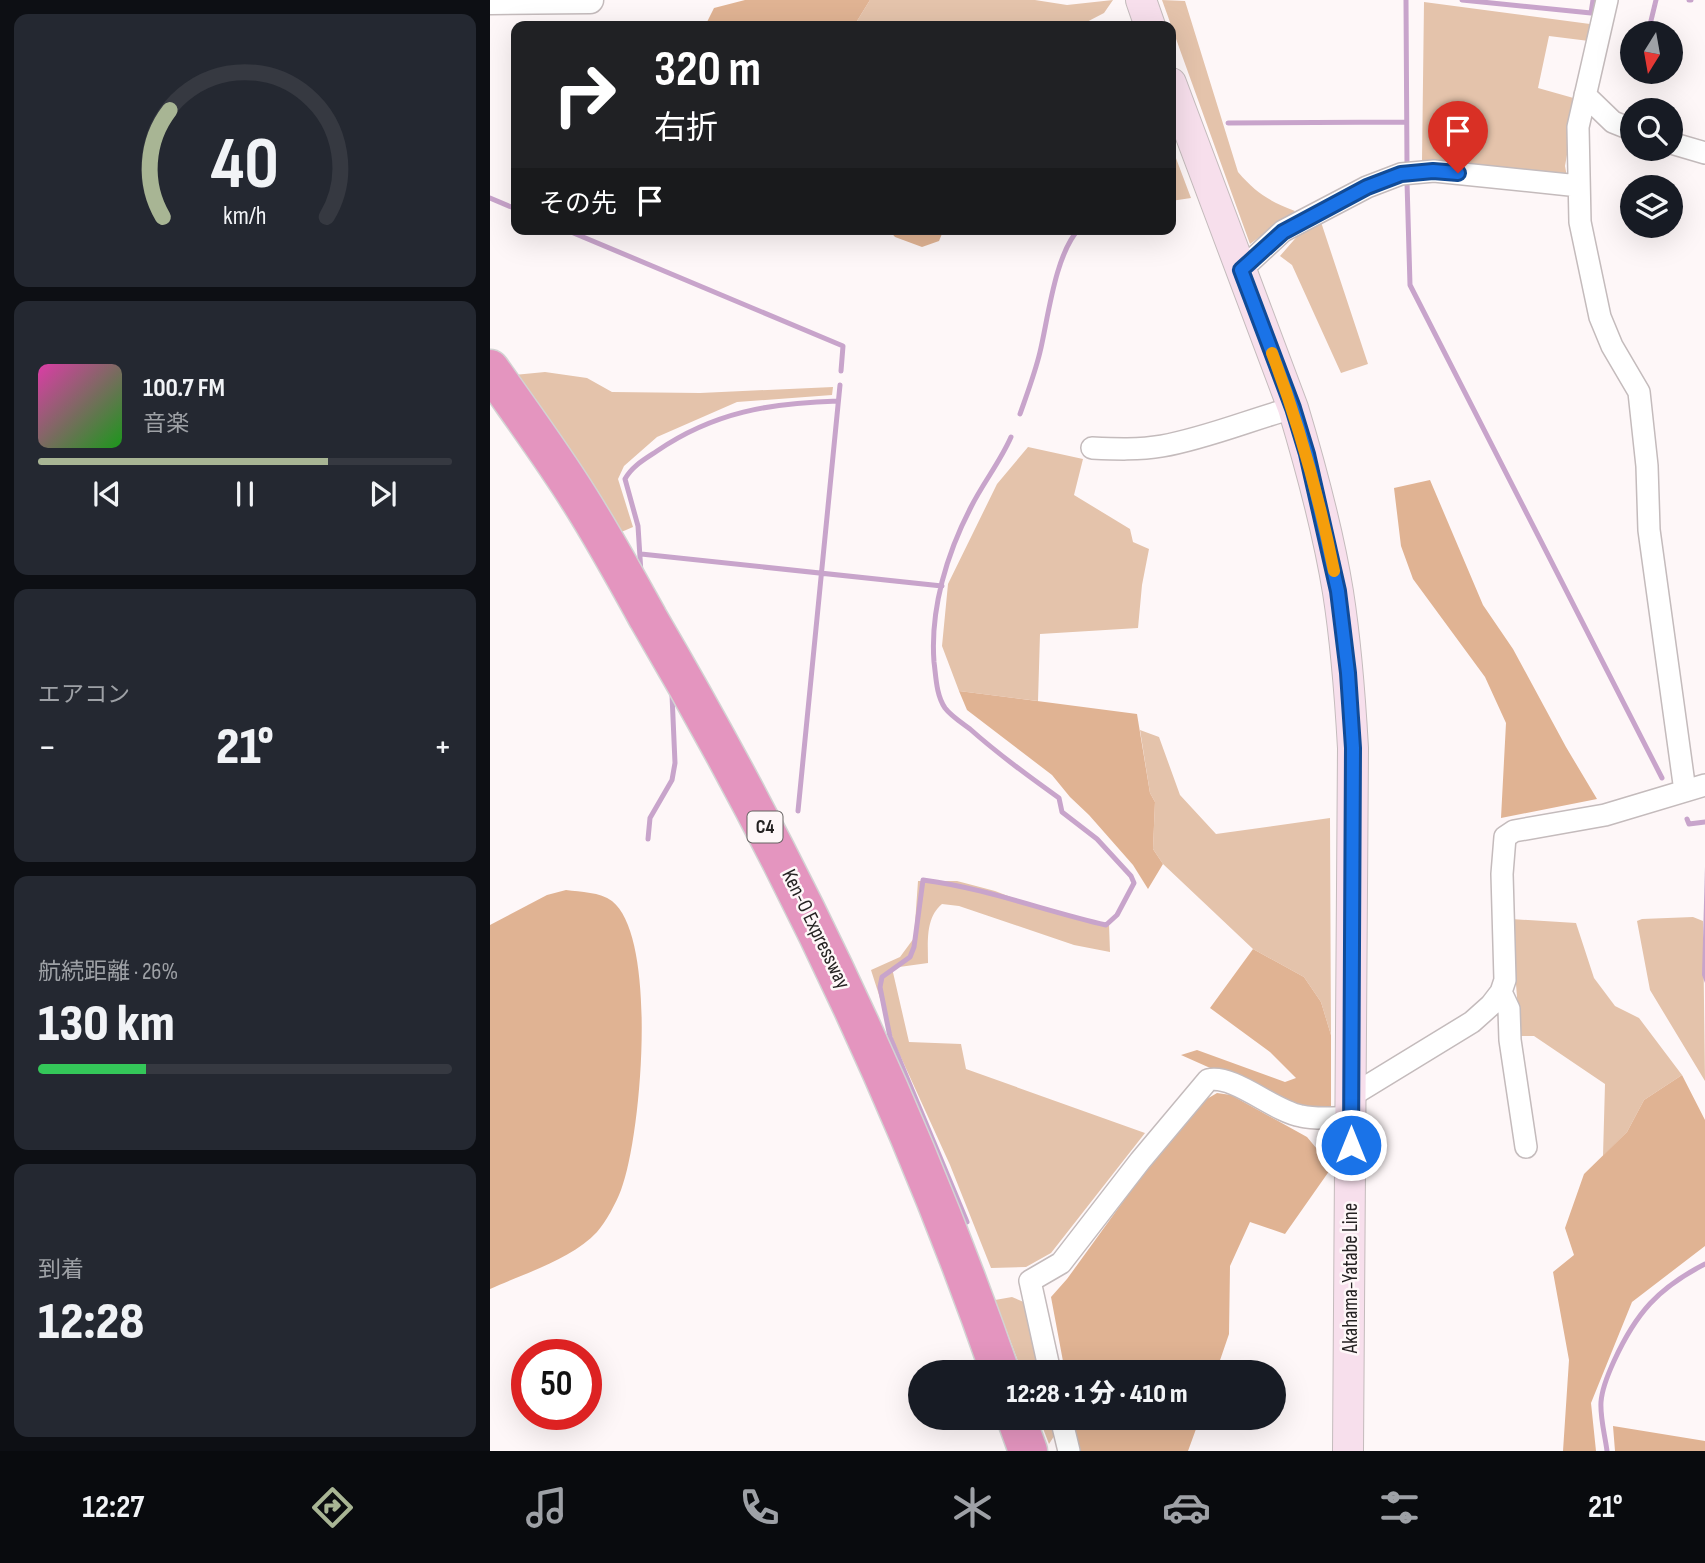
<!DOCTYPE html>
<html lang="ja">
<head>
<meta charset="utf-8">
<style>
  body { margin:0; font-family:"Sofia Sans Condensed","Noto Sans JP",sans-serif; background:#242831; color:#f1f3f6; height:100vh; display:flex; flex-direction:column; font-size:26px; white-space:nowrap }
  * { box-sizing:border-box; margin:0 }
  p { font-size:23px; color:#9ea1a6 }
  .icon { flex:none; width:38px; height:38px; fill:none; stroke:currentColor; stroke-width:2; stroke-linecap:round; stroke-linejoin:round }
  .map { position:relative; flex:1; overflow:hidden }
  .drawer { display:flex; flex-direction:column; gap:14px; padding:14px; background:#0d0f14; width:490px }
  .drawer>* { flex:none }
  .top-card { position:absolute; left:21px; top:21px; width:665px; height:214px; border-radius:14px; box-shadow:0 7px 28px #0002; background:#202124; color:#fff; overflow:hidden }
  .needle { width:46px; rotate:191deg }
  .fabs { position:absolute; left:1130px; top:21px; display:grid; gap:14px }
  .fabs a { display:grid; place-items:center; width:63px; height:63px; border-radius:50%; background:#171b24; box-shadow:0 7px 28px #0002; font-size:35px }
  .speed { position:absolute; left:21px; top:1339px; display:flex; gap:14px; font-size:35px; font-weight:700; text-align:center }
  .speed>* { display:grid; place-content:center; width:91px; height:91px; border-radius:50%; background:#171b24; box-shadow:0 7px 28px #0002; line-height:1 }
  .speed .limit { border:10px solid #d22; background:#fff; color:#111 }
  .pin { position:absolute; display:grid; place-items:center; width:60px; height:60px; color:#fff; margin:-72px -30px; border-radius:50% 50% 50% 0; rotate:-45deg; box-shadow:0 0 7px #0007 }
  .pin .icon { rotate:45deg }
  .me { position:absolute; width:77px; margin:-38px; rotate:0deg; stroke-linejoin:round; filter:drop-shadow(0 0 5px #0008) }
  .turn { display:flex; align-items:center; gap:24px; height:147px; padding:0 28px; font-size:32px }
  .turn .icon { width:91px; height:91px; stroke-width:2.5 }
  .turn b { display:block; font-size:49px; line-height:60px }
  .then { display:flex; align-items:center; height:66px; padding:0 28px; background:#0003; gap:14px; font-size:26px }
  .big { font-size:52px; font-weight:800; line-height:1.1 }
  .drawer .tile { flex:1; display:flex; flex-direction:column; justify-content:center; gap:10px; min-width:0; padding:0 24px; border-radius:14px; background:#242831 }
  .drawer .dial { align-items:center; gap:0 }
  .dial svg { height:182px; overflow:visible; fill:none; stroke:#363941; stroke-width:7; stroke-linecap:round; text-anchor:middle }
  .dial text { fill:#f1f3f6; stroke:none }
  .song { display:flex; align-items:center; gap:21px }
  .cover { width:84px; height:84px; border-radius:10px; background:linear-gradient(135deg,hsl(320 70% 55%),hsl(120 70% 35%)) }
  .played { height:7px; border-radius:4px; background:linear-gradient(90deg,#a8b594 70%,#363941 70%) }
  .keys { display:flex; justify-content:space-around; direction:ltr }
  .heat { display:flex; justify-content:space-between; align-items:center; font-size:38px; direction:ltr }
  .charge { height:10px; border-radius:5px; background:linear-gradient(90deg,#34c759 26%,#363941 0) }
  .trip { position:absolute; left:418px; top:1360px; width:378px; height:70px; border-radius:35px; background:#171b24; box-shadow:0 7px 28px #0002; font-weight:800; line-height:70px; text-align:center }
  .tabs { display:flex; height:112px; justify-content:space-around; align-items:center; background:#090b0e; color:#9ea1a6 }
  .tabs .icon { width:49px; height:49px }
  .tabs .selected { color:#a8b594 }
  .tabs b { font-size:32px; color:#f1f3f6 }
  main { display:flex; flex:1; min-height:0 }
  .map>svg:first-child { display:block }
  .green { fill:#e4c3ab }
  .forest { fill:#e0b393 }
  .water { fill:#c8a4cb }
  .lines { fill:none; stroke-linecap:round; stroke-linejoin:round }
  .stream { stroke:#c8a4cb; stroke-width:5 }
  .minor-casing { stroke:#c4bbbc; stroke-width:24 }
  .tertiary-casing { stroke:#c4bbbc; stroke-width:29 }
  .secondary-casing { stroke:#c4bbbc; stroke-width:32 }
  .motorway-casing { stroke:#d3d3d3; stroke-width:41 }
  .minor { stroke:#fff; stroke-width:21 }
  .tertiary { stroke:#fff; stroke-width:26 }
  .secondary { stroke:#f7dfec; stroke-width:30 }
  .motorway { stroke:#e495bf; stroke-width:38 }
  .route-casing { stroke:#114b97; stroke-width:18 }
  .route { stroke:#1a73e8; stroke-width:12 }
  .slow { stroke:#f59e0b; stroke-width:12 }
  .labels { text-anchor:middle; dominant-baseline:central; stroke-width:5; stroke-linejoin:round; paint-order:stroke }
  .shield { fill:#fef7f8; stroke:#666262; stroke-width:2 }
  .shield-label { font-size:19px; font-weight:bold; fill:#252222 }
  .street-label { font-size:21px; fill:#252222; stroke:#fef7f8 }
</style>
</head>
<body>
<main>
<section class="drawer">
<div class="tile dial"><svg viewBox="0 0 100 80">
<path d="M14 69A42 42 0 1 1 86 69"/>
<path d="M14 69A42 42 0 0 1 17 22" stroke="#a8b594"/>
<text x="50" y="56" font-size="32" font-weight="700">40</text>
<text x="50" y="72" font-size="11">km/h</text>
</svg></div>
<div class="tile">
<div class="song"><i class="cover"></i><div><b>100.7 FM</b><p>音楽</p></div></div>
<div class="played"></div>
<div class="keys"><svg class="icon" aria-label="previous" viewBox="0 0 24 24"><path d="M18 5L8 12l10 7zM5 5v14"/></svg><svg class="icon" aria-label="pause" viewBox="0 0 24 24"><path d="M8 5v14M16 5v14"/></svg><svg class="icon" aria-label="next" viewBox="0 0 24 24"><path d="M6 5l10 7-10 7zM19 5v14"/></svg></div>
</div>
<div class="tile"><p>エアコン</p>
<div class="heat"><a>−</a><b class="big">21°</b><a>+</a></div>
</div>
<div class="tile"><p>航続距離 · 26%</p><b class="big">130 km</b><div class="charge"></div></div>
<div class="tile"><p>到着</p><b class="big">12:28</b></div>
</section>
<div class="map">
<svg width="1215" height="1451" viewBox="0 0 1215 1451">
  <rect width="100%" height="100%" fill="#fef7f8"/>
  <path class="green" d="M 380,0 L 545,0 L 577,5 L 623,0 L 614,13 L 589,26 L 370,26 L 367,21 Z
    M 672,0 L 695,1 L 748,172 C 766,193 779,201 805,211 L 760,244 Z
    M 934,2 L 1100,24 L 1099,41 L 1059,36 L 1048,88 L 1087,99 L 1075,166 L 1077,177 L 932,161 Z
    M 681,145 L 701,198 L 681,201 Z
    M 831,222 L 878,364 L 851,373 L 802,265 L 790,256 L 810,233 Z
    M 55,372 L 97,378 L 122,392 L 210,393 L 343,387 L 342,395 L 247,402 L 167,437 L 134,466 L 128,479 L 143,527 L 129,533 L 24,375 Z
    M 538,447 L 593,459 L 584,495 L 640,529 L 643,542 L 659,549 L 652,585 L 648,628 L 550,634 L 548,701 L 469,691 L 452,646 L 458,584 L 507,484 Z
    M 650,730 L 669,737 L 690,795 L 726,834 L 840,818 L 841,1035 L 831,1002 L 814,977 L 763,949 L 673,864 L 663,849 L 665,802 L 660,793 Z
    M 428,881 L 467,881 L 505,891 L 558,911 L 619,924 L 620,952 L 584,945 L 469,906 L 452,904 C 435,918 438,943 438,963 L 402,968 L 419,1042 L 471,1044 L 476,1069 L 655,1133 L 561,1253 L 536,1267 L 501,1268 L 460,1165 L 404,1042 L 381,970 L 410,957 L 424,938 Z
    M 1203,917 L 1213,921 L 1215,1081 L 1160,990 L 1147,921 L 1152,919 Z
    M 1021,919 L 1086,923 L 1104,978 L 1125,1006 L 1149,1018 L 1192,1075 L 1154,1100 L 1137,1132 L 1113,1156 L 1115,1084 L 1044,1036 L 1030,1036 Z
    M 522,1297 L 536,1303 L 555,1372 L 532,1372 L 505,1300 Z
    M 549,1418 L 565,1418 L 568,1430 L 559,1444 Z"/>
  <path class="forest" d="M 255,0 L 380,0 L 367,21 L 370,26 L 215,26 L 224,8 Z
    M 398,229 L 454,229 L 449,241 L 432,247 L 405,237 Z
    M 940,480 L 993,605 L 1023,649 L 1076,747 L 1107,799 L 1011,818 L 1016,723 L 995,677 L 923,579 L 911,546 L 904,488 Z
    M 469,691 L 647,714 L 660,793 L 665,802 L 663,849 L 673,864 L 658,889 L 643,865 L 599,815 L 580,797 L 562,775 L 477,710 Z
    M 76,890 C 91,892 110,892 122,901 C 169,938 151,1139 131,1190 C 126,1203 116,1222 107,1232 C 82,1259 33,1274 0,1289 L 0,925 L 57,895 Z
    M 763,949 L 814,977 L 831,1002 L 841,1035 L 841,1109 L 812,1109 L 691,1055 L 707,1050 L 795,1082 L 806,1078 L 780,1052 L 720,1008 Z
    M 1192,1075 L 1215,1120 L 1215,1246 L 1142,1302 L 1101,1403 L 1106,1451 L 1073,1451 L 1079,1360 L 1063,1272 L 1084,1255 L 1075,1228 L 1094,1174 L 1137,1132 L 1154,1100 Z
    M 727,1093 L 741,1095 L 817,1137 L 842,1167 L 795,1234 L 760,1222 L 740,1266 L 739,1334 L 726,1372 L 575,1372 L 561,1297 L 577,1279 L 674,1145 L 710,1103 Z
    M 583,1418 L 710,1418 L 698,1451 L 589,1451 Z
    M 1123,1426 L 1215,1441 L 1215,1451 L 1125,1451 Z"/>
  <path class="water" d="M 1215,866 L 1215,983 L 1212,975 Z"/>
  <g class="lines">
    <path class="stream" d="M 916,0 L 917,167
      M 972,0 L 1101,13 L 1103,0
      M 1199,0 L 1201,0
      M 1158,33 L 1166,0
      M 738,123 L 916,122
      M 917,182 L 920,285 L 1172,778
      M 0,198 L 26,209
      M 74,229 L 353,346 L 351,371
      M 530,414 C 537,394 545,373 550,352 C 558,319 565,254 589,229
      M 151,554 L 452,586
      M 151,573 L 148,526 L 135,479 C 142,466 155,459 167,451 C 224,412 280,403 348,401
      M 308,811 L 350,385
      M 1197,819 L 1199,824 L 1215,822
      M 158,839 L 160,818 L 182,780 L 185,763 L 182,695
      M 477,1222 L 400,1037 L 390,987 L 392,977 L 420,957 L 424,947 L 433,880 C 495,888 555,911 616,925 L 627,915 L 644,883 L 641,876 L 607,839 L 572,812 L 569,798 C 538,776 508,754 480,729 C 472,723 461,716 455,708 C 446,695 446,676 444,662 C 440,609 457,553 481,507 C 493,483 510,462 521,437
      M 1117,1451 C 1115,1435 1110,1418 1111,1402 C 1112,1388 1118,1374 1124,1361 C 1146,1313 1168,1288 1215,1264"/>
    <defs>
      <path id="minor" d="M 1117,0 L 1088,127 L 1090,222 L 1110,317 L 1122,346 L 1149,392 L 1157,466 L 1159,530 L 1195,791
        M 1095,95 L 1123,122 L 1143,130
        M 1181,143 L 1215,153
        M 751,270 L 793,231 L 877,187 L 911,174 L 944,171 L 1089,186
        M 602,448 C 625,449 649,450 672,446 C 717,438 759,420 803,408
        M 1011,992 L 1019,1009 L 1020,1040 L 1036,1147
        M 861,1096 L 982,1022 L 1001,1005 L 1011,992 L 1015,980 L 1012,874 L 1015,837 L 1024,831 L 1115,815 L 1215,785
        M 560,1372 L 540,1281 L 571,1263 L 650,1161 L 718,1080 C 744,1074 783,1111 811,1116 C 827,1120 844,1117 861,1118
        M 571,1418 L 579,1451"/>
      <path id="tertiary" d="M 0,1 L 100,0"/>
      <path id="secondary" d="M 651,0 L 660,26
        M 681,83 L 803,408 C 821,468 838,530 848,592 C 856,643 860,695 863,748 L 858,1451"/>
      <path id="motorway" d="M 0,369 C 30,412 62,455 90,500 C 114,538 136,578 158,618 C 300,860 418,1107 510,1372
        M 526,1418 L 538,1451"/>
    </defs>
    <use href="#minor" class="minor-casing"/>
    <use href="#tertiary" class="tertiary-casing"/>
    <use href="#secondary" class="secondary-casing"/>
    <use href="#motorway" class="motorway-casing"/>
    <use href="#minor" class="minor"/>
    <use href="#tertiary" class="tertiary"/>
    <use href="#secondary" class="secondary"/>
    <use href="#motorway" class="motorway"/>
  </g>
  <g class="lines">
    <defs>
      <path id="route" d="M 861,1145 L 863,748 L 858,673 L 848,591 L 817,454 L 803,408 L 751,270 L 793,232 L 877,187 L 911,174 L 943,171 L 968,173"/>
    </defs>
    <use href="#route" class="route-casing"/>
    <use href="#route" class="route"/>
    <path class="slow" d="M 782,353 C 809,424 829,497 844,571"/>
  </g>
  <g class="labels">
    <rect class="shield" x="257.5" y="811.5" width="35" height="31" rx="5"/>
    <g class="shield-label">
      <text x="275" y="827">C4</text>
    </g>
    <g class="street-label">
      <text transform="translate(326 929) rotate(64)">Ken-O Expressway</text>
      <text transform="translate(860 1278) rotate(-90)">Akahama-Yatabe Line</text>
    </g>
  </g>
</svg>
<div class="fabs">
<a><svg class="needle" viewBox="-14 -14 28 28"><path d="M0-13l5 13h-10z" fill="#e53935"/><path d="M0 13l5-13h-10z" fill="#9ea1a6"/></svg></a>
<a><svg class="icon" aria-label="search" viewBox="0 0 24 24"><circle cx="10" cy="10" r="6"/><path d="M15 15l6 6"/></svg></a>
<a><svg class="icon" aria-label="layers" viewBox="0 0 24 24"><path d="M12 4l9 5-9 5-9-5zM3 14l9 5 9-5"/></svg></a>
</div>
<div class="speed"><div class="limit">50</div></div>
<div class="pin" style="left:968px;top:173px;background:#d93025"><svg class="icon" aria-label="arrive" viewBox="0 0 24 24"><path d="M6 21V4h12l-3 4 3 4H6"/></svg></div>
<svg class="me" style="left:861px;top:1145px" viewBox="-20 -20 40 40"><circle r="17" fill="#1a73e8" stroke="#fff" stroke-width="3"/><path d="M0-11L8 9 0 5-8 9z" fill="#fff"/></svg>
<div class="trip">12:28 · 1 分 · 410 m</div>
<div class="top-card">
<div class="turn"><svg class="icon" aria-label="right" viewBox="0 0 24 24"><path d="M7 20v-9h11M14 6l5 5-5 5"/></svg><div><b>320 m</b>右折</div></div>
<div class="then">その先<svg class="icon" aria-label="arrive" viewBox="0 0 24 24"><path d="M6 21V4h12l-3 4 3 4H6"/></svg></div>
</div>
</div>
</main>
<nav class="tabs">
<b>12:27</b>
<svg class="icon selected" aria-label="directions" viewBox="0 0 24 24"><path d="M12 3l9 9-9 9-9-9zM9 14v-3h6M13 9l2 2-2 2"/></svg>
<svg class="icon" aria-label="music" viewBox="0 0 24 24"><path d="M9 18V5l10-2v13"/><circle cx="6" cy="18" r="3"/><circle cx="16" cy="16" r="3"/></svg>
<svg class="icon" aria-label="phone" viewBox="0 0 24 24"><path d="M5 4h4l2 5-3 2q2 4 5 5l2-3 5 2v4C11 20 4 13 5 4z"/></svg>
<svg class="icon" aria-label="climate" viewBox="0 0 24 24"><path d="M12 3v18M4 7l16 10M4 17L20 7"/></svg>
<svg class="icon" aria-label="car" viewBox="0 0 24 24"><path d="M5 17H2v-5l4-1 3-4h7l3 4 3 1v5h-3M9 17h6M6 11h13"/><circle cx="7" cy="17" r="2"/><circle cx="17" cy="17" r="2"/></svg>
<svg class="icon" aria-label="filters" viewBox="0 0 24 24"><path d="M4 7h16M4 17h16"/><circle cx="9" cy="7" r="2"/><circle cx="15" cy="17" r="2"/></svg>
<b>21°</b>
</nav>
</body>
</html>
